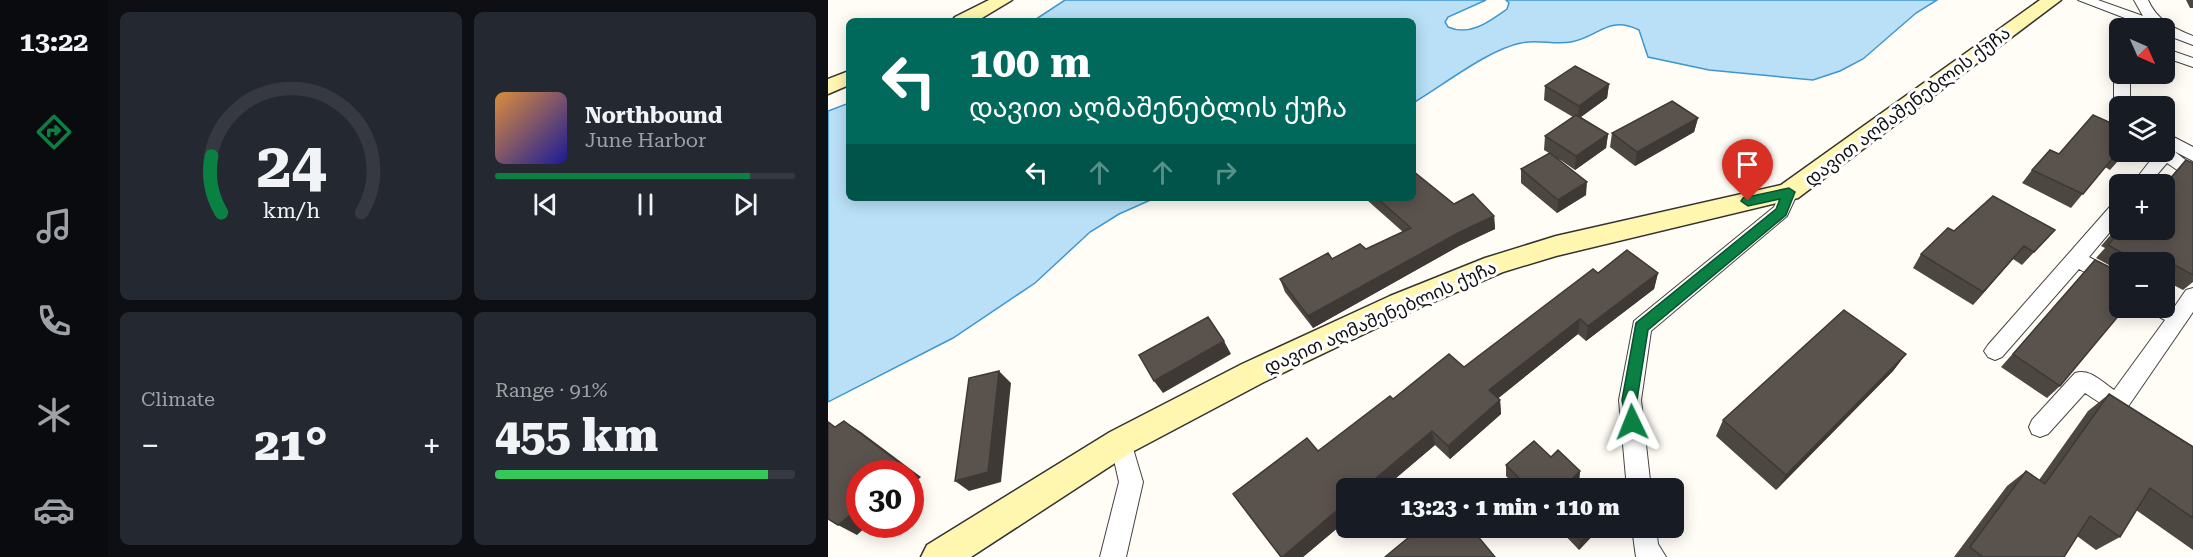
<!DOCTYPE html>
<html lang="en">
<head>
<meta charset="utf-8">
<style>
  body { margin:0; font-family:"Roboto Serif","Noto Sans Georgian",serif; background:#242831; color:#f1f3f6; height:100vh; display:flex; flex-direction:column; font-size:22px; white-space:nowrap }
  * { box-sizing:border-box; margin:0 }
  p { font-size:20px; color:#9ea1a6 }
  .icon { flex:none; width:33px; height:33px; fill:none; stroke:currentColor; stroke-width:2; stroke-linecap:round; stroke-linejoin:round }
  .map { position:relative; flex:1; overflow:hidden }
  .sheet { display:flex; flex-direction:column; gap:12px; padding:12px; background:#0d0f14; width:720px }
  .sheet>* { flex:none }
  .hud { position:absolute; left:18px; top:18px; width:570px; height:183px; border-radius:9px; box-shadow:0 3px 15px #0003; background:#00695c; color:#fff; overflow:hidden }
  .needle { width:39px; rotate:135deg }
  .controls { position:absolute; left:1281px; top:18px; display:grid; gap:12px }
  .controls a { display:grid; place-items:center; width:66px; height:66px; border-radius:9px; background:#171b24; box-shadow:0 3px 15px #0003; font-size:30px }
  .speed { position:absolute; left:18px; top:460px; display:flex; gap:12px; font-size:30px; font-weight:700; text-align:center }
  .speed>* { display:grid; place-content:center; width:78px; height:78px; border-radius:50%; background:#171b24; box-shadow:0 3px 15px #0003; line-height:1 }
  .speed .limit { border:9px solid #d22; background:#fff; color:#111 }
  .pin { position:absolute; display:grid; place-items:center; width:51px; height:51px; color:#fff; margin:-62px -26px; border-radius:50% 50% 50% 0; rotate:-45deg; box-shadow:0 0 6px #0007 }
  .pin .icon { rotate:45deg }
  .me { position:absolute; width:66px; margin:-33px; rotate:358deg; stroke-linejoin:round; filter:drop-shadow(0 0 4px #0008) }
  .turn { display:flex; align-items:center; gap:21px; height:126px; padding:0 24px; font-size:27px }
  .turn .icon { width:78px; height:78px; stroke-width:2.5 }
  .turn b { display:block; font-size:42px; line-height:51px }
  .lanes { display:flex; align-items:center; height:57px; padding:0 24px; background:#0003; justify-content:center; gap:30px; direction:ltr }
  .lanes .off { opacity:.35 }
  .big { font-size:45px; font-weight:800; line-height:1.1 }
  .sheet .tile { flex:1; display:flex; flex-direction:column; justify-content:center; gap:9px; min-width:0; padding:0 21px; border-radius:9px; background:#242831 }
  .sheet .dial { align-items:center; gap:0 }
  .dial svg { height:156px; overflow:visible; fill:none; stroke:#363941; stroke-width:7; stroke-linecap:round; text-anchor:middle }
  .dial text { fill:#f1f3f6; stroke:none }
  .song { display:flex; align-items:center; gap:18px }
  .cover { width:72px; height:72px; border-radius:9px; background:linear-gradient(135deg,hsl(30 70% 55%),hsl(240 70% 35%)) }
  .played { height:6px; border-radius:3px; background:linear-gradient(90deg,#0b8043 85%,#363941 85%) }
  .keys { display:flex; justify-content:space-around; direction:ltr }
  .heat { display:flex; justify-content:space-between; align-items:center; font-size:33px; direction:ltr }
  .charge { height:9px; border-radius:4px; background:linear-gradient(90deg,#34c759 91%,#363941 0) }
  .sheet .tiles { flex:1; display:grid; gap:12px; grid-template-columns:repeat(2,1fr) }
  .trip { position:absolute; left:508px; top:478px; width:348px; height:60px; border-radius:9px; background:#171b24; box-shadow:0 3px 15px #0003; font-weight:800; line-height:60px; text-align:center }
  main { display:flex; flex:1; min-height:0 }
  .tab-bar { display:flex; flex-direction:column; width:108px; justify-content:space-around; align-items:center; background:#090b0e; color:#9ea1a6 }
  .tab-bar .icon { width:42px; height:42px }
  .tab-bar .current { color:#0b8043 }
  .tab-bar b { font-size:27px; color:#f1f3f6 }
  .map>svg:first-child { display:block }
  .water { fill:#b9e0f7; stroke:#3f96cf; stroke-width:1.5 }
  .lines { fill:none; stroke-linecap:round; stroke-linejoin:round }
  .street-casing { stroke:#444; stroke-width:2 }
  .secondary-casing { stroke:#333; stroke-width:3 }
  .street { fill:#fff; fill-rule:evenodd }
  .secondary { fill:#fff6b0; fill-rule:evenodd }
  .wall { fill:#4d4742 }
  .shaded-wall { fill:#3f3936 }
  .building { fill:#5a524d; stroke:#3f3936; stroke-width:1.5 }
  .route { fill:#0b8043; stroke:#07532c; stroke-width:1.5 }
  .labels { text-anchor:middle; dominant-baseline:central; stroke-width:6; stroke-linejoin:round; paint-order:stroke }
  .street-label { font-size:18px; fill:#111; stroke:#fff }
</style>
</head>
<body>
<main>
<nav class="tab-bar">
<b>13:22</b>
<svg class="icon current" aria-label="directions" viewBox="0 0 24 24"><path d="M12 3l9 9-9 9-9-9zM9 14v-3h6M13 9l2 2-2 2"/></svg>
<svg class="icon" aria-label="music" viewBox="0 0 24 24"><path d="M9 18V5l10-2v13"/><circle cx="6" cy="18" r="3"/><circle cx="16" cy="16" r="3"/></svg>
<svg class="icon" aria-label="phone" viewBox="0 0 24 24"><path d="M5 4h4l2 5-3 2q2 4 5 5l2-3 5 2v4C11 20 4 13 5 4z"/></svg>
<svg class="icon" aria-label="climate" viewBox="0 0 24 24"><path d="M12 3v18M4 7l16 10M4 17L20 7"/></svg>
<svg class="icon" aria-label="car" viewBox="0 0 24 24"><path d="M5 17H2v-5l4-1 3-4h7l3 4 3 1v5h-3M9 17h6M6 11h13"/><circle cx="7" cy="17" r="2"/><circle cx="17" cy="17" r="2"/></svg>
</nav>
<section class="sheet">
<div class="tiles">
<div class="tile dial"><svg viewBox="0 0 100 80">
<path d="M14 69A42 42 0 1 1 86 69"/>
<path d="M14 69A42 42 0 0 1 9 40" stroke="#0b8043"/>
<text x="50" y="56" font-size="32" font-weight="700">24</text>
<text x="50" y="72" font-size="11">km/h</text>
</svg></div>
<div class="tile">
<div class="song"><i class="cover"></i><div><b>Northbound</b><p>June Harbor</p></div></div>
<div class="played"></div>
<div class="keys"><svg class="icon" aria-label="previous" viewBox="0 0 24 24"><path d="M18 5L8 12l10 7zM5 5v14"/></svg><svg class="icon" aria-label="pause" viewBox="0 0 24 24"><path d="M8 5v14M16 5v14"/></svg><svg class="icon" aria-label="next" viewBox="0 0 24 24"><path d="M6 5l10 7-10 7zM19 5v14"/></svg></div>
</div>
<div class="tile"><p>Climate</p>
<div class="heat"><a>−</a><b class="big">21°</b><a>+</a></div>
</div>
<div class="tile"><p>Range · 91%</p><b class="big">455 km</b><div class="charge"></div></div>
</div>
</section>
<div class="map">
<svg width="1365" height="557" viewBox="0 0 1365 557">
  <rect width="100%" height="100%" fill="#fffdf5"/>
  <path class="water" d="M 237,0 L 658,0 L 620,17 L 617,22 L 620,27 C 642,37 662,21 679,9 L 681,3 L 678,0 L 1109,0 L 1088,13 L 1035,59 L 1012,71 L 985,80 L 881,70 L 820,57 L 811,30 C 779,15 771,37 743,42 C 726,45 709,39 693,43 C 661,49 614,86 585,103 L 585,21 L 205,21 Z
    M 21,103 L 21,198 L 327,198 L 291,214 L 262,232 L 207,283 L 125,338 L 0,402 L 0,111 Z"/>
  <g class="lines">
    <defs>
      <path id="street" d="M 1250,0 L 1270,0 L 1315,16 L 1306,0 L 1320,0 C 1329,20 1345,28 1365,36 L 1365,45 L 1336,34 L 1336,28 L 1323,28 Z
        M 1336,48 L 1365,58 L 1365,67 L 1336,57 Z
        M 1292,70 L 1292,74 L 1302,74 L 1302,100 L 1307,106 L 1292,108 L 1286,102 L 1286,74 Z
        M 1336,132 L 1365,147 L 1365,161 L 1346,151 L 1365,166 L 1365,181 L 1339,163 L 1321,184 L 1304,184 L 1329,152 L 1336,152 Z
        M 961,186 L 967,188 L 970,192 L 959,216 L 823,331 L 813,400 L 823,489 L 799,489 L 791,400 L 806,321 L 946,207 L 955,188 Z
        M 1292,201 L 1292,220 L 1261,257 L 1292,274 L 1292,292 L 1251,269 L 1174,357 L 1167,360 L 1160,357 L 1156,351 L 1160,345 L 1286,202 Z
        M 1365,288 L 1365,312 L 1297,411 L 1289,414 L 1257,393 L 1220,434 L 1212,437 L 1204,434 L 1201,427 L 1204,420 L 1247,373 C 1262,368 1274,382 1286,390 L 1337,320 L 1326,314 L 1323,308 L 1336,308 L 1336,301 L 1347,306 L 1358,290 Z
        M 293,431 L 301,435 L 315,482 L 298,557 L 272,557 L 291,482 L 282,442 L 285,435 Z
        M 804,528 L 828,528 L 830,544 L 838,557 L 808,557 Z"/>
      <path id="secondary" d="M 161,0 L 184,0 L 149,21 L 124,21 L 127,17 Z
        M 1212,0 L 1233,0 L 970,198 L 728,256 L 675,272 L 582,312 L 436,382 L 304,452 L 143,557 L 93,557 L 99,545 L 282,432 L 414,364 L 562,296 L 657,258 L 728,236 L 953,185 Z
        M 21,71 L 21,85 L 0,94 L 0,79 Z"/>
    </defs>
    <use href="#street" class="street-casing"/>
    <use href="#secondary" class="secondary-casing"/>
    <use href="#street" class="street"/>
    <use href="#secondary" class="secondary"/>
  </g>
  <path class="wall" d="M 1358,0 L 1365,0 L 1365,8 L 1362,8 Z
    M 781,84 L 779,98 L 753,117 L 780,134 L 778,148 L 747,170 L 731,159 L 758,195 L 729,213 L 693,183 L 693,169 L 721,153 L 716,150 L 717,136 L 745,117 L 716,100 L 717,86 Z
    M 870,118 L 866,132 L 807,166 L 782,147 L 784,133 Z
    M 1298,152 L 1282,170 L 1277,167 L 1243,208 L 1194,183 L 1204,170 L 1231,154 Z
    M 1358,160 L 1365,163 L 1365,282 L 1355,290 L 1336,280 L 1336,262 L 1292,262 L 1292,271 L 1268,258 L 1277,248 L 1273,246 L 1292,224 L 1292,230 L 1336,230 L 1336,184 Z
    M 538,198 L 585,198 L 626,204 L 666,216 L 667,229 L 631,246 L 485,328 L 457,292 L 452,279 L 504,259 L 538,249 L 575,232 L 539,200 Z
    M 1227,230 L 1194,265 L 1185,259 L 1145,305 L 1085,268 L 1093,254 L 1126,231 Z
    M 1267,260 L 1232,386 L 1219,398 L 1173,367 Z
    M 770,273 L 830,273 L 826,289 L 758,341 L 750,334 L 670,398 L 672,400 L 673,414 L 622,459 L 607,445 L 555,489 L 519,489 L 519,520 L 475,557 L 490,451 L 565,399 L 636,367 Z
    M 1078,354 L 1065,371 L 948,490 L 888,436 L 895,420 Z
    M 1281,394 L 1365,446 L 1365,550 L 1308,510 L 1292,537 L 1268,550 L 1249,536 L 1236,557 L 1126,557 L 1179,486 L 1198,471 L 1211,480 L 1260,411 Z
    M 723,457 L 752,471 L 751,481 L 743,488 L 744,489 L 691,489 L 678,476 L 678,465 Z
    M 730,528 L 772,528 L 751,550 Z"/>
  <path class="shaded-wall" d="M 781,84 L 779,98 L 750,119 L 751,106 Z
    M 870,118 L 866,132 L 807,166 L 809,152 Z
    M 780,134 L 778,148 L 747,170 L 748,156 Z
    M 759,182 L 758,195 L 729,213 L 730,200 Z
    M 666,216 L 667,229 L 631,246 L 485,328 L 480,316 L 630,233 Z
    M 1196,246 L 1185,259 L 1145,305 L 1155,292 Z
    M 830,273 L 826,289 L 758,341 L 760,326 Z
    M 752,319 L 750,334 L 662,405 L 661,390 Z
    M 396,341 L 403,354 L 335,393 L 326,381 Z
    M 1078,354 L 1065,371 L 948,490 L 958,475 Z
    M 171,371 L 183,383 L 173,482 L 141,491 L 127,481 Z
    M 672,400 L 673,414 L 622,459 L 620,446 Z
    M 16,421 L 33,432 L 93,477 L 82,487 L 82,474 L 69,474 Z
    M 604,431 L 607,445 L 555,489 L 535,489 Z
    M 752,471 L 751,481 L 742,489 L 739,484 Z
    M 519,502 L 519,520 L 475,557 L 454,557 Z
    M 32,507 L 32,525 L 40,525 L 29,535 L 10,525 Z
    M 765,528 L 772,528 L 751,550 L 753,541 Z"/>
  <path class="building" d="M 747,66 L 781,84 L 751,106 L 717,86 Z
    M 844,101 L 870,118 L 809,152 L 784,133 Z
    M 748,115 L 780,134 L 748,156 L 717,136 Z
    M 1265,115 L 1292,127 L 1292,152 L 1298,152 L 1294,156 L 1288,154 L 1255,194 L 1204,170 L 1222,150 L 1231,154 Z
    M 722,153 L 759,182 L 730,200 L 693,169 Z
    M 1358,160 L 1365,163 L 1365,275 L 1336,259 L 1333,262 L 1307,262 L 1306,259 L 1280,245 L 1289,235 L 1286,233 L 1292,226 L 1292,230 L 1336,230 L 1336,186 Z
    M 585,171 L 626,204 L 645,194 L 666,216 L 630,233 L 480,316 L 452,279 L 500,253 L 504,259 L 532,244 L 538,249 L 583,228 L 549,198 L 585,198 Z
    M 1165,196 L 1227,230 L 1206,252 L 1196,246 L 1155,292 L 1093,254 L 1120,228 L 1126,231 Z
    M 799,250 L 830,273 L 760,326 L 752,319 L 661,390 L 672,400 L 620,446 L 604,431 L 535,489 L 519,489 L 519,502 L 454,557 L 453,557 L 405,494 L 479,438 L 490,451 L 562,396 L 565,399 L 621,354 L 636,367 L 765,269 L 770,273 Z
    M 1267,260 L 1292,272 L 1292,308 L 1297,308 L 1232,386 L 1185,354 Z
    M 1016,310 L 1078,354 L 958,475 L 895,420 Z
    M 380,317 L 396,341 L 326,381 L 311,355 Z
    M 171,371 L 160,472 L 127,481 L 141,378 Z
    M 1281,394 L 1365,447 L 1365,518 L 1322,488 L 1292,537 L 1262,516 L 1236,557 L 1155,557 L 1142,547 L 1198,471 L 1217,484 Z
    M 16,421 L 77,467 L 69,474 L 32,474 L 32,507 L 10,525 L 0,519 L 0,422 L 7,427 Z
    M 706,441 L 723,457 L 730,450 L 752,471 L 739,484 L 744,489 L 702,489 L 678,465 Z
    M 592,528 L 643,528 L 667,557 L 557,557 Z
    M 741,528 L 765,528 L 753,541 Z"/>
  <path class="route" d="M 961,188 L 967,192 L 958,215 L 820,330 L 809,400 L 812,422 L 810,427 L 799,427 L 794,400 L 808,323 L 948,209 L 952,199 L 920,206 L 913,201 L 915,198 Z"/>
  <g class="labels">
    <g class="street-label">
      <text transform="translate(1079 106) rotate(-37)">დავით აღმაშენებლის ქუჩა</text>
      <text transform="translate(552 317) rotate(-24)">დავით აღმაშენებლის ქუჩა</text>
    </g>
  </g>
</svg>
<div class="controls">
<a><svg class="needle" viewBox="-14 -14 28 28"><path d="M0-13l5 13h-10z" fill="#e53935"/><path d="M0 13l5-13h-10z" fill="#9ea1a6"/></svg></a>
<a><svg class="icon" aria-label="layers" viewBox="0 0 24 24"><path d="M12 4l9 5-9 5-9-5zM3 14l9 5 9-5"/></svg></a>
<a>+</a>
<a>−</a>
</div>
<div class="speed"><div class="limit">30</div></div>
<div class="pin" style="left:920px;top:201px;background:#d93025"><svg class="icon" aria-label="arrive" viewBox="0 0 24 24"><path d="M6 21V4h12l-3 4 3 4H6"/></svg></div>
<svg class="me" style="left:804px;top:422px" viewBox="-20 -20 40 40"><path d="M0-17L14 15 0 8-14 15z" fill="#0b8043" stroke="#fff" stroke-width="4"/></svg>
<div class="trip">13:23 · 1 min · 110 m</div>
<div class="hud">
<div class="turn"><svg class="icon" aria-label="left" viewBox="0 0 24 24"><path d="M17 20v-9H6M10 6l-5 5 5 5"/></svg><div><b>100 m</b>დავით აღმაშენებლის ქუჩა</div></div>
<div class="lanes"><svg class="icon" aria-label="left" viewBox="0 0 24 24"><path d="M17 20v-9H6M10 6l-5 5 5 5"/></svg><svg class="icon off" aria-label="ahead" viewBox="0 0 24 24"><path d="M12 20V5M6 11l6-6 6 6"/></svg><svg class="icon off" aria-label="ahead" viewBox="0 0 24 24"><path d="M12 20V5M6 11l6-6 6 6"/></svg><svg class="icon off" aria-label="right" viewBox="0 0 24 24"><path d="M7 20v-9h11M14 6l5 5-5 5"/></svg></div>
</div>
</div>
</main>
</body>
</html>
